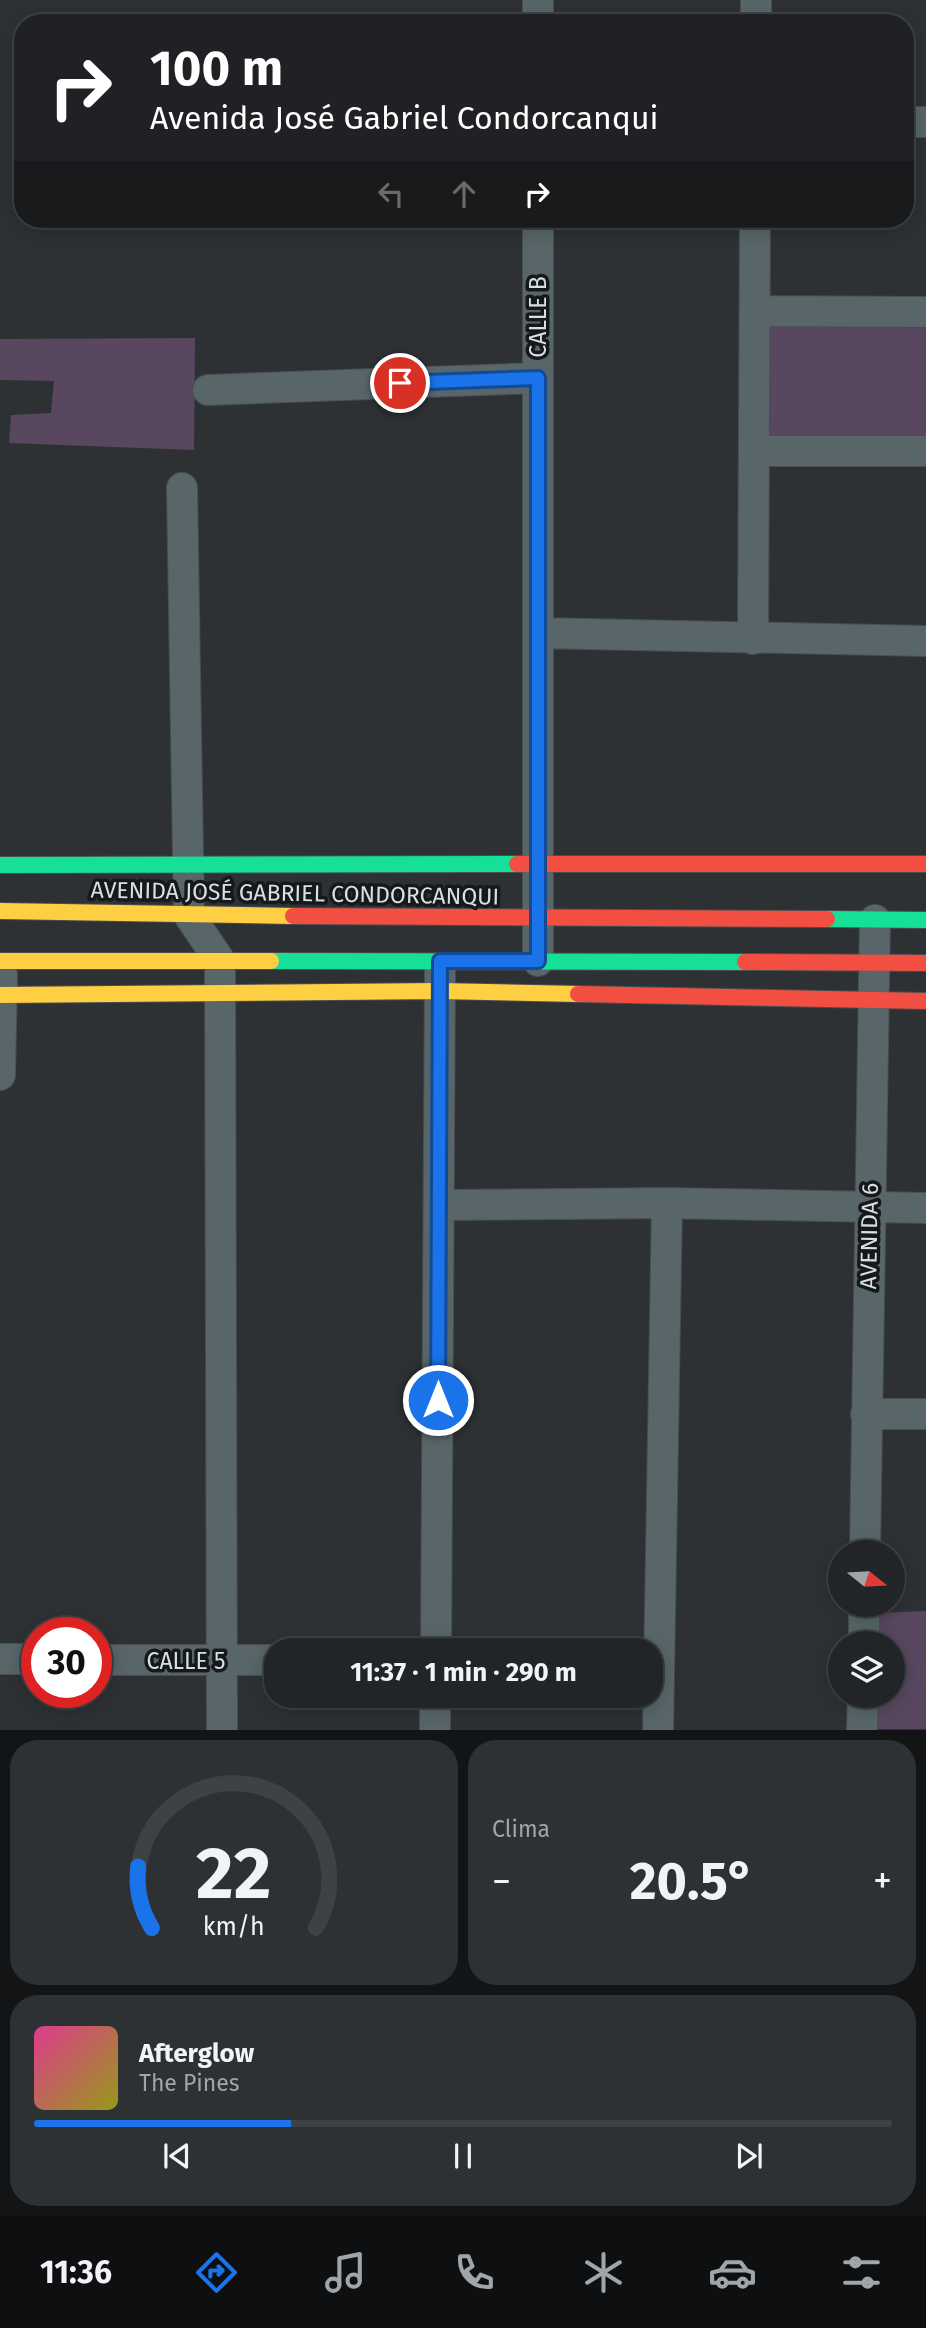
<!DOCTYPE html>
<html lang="es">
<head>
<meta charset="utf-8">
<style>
  body { margin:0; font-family:"Fira Sans",sans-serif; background:#2e3133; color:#f1f3f6; height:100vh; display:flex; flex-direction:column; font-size:26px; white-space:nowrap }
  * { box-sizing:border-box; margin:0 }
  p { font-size:23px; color:#a2a5a7 }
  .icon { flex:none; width:38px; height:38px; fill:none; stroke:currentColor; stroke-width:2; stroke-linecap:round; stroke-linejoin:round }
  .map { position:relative; height:1730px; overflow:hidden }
  .side { display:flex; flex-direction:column; gap:10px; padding:10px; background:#131415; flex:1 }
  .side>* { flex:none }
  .hud { position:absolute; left:14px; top:14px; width:900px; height:214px; border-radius:28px; box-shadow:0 4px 18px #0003,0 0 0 2px #3f4244; background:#202124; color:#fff; overflow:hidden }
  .needle { width:46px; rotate:108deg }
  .tools { position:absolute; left:828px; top:1540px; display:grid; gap:14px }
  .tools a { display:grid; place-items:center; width:77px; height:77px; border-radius:50%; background:#222527; box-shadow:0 4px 18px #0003,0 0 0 2px #3f4244; font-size:35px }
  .speed { position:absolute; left:21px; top:1617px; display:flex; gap:14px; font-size:35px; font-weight:700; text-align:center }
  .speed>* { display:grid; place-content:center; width:91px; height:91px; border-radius:50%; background:#222527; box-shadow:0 4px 18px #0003,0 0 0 2px #3f4244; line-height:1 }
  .speed .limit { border:10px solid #d22; background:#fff; color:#111 }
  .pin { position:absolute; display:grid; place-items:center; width:60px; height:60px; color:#fff; margin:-30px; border:4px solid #fff; border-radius:50%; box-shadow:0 2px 7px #0007 }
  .me { position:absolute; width:77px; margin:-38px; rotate:0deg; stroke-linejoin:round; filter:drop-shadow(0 0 5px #0008) }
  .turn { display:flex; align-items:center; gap:24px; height:147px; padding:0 21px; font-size:32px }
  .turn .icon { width:91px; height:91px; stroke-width:2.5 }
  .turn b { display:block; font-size:49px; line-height:60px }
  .lanes { display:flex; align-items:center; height:66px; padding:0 21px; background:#0003; justify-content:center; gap:35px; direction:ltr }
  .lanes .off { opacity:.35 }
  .big { font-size:52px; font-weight:700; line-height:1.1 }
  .side .card { flex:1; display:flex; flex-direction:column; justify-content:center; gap:10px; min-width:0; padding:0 24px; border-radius:28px; background:#2e3133 }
  .side .dial { align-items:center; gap:0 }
  .dial svg { height:182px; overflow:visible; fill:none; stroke:#3f4244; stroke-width:7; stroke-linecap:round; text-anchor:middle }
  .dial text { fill:#f1f3f6; stroke:none }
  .song { display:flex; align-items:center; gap:21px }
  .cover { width:84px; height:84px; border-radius:10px; background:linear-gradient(135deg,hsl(330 70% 55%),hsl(60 70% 35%)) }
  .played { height:7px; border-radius:4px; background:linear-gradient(90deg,#1a73e8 30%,#3f4244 30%) }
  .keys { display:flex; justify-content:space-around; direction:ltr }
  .heat { display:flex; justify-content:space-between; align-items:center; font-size:38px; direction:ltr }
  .side .tiles { flex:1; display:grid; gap:10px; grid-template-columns:1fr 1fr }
  .card:last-child { grid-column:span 2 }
  .trip { position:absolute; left:264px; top:1638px; width:399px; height:70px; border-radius:28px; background:#222527; box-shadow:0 4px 18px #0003,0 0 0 2px #3f4244; font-weight:700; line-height:70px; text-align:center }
  .tab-bar { display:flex; height:112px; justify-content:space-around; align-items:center; background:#0e0f10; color:#a2a5a7 }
  .tab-bar .icon { width:49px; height:49px }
  .tab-bar .current { color:#1a73e8 }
  .tab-bar b { font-size:32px; color:#f1f3f6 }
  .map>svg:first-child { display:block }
  .green { fill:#58475e }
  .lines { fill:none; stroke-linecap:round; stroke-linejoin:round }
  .street-casing { stroke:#4a4d4f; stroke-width:32 }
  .fast-casing { stroke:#4a4d4f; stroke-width:18 }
  .slow-casing { stroke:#4a4d4f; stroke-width:18 }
  .jam-casing { stroke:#4a4d4f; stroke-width:18 }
  .street { stroke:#586669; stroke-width:30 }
  .fast { stroke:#16e098; stroke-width:16 }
  .slow { stroke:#ffcf43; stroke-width:16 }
  .jam { stroke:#f24e42; stroke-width:16 }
  .route-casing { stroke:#114b97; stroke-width:18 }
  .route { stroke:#1a73e8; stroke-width:12 }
  .labels { text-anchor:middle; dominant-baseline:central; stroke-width:7; stroke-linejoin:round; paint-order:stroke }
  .street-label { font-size:23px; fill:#d9dee2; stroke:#16191c }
</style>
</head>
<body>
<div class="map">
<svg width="926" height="1730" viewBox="0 0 926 1730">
  <rect width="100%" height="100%" fill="#2e3134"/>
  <path class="green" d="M 926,324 L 926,436 L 765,437 L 766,325 Z
    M 195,338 L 194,450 L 9,443 L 11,415 L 51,413 L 54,381 L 0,380 L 0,339 Z
    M 926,1611 L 926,1729 L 877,1729 L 877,1696 L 892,1696 L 892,1643 L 876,1643 L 875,1613 Z"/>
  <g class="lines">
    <defs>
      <path id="street" d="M 538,23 L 538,0
        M 756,23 L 756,0
        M 905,122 L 926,122
        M 538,219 L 538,961
        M 755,311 L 926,312
        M 208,390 L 538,378
        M 754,451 L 926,451
        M 182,488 L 189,915 L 220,961 L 222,1730
        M 538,633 L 926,641
        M 753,639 L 755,219
        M 0,1075 L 2,975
        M 439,1205 L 667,1203 L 926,1208
        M 866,1414 L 926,1414
        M 865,1552 L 875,920
        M 864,1643 L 864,1605
        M 436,1650 L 440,971
        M 0,1659 L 37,1659
        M 96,1660 L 276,1660
        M 435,1730 L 435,1696
        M 658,1730 L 667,1203
        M 862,1730 L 863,1696"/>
      <path id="fast" d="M 0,865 L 517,864
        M 827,919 L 926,920
        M 271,961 L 745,962"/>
      <path id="slow" d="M 0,911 L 293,916
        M 0,961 L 271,961
        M 0,995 L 440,991 L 578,994"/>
      <path id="jam" d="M 517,864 L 926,864
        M 293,916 L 827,919
        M 745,962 L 926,963
        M 578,994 L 926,1001"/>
    </defs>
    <use href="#street" class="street-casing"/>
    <use href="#fast" class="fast-casing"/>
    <use href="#slow" class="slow-casing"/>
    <use href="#jam" class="jam-casing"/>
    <use href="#street" class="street"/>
    <use href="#fast" class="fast"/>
    <use href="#slow" class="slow"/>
    <use href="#jam" class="jam"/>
  </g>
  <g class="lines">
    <defs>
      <path id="route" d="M 400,383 L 538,378 L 538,961 L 440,961 L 438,1400"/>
    </defs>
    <use href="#route" class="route-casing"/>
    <use href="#route" class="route"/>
  </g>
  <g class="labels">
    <g class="street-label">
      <text transform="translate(538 317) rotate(-90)">CALLE B</text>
      <text transform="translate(295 893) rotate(1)">AVENIDA JOSÉ GABRIEL CONDORCANQUI</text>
      <text transform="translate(869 1236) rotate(-89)">AVENIDA 6</text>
      <text x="186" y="1661">CALLE 5</text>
    </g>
  </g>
</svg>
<div class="tools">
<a><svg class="needle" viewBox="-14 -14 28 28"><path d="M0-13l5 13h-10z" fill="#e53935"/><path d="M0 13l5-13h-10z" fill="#a2a5a7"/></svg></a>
<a><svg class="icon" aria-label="layers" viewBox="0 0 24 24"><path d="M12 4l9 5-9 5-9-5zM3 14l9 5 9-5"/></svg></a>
</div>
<div class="speed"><div class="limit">30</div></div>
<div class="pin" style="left:400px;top:383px;background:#d93025"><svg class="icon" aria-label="arrive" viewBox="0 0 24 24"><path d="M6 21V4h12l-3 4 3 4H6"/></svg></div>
<svg class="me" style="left:438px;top:1400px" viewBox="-20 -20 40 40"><circle r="17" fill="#1a73e8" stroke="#fff" stroke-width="3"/><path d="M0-11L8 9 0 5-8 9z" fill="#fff"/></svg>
<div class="trip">11:37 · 1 min · 290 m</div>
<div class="hud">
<div class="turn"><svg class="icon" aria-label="right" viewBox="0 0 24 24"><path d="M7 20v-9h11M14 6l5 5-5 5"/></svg><div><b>100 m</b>Avenida José Gabriel Condorcanqui</div></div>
<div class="lanes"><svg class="icon off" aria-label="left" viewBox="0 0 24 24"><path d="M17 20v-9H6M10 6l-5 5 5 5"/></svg><svg class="icon off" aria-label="ahead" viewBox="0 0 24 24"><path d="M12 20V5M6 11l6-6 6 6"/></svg><svg class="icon" aria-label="right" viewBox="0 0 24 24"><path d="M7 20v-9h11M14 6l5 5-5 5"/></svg></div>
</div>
</div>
<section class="side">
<div class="tiles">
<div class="card dial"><svg viewBox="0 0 100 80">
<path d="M14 69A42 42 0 1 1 86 69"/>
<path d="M14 69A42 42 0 0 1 8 42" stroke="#1a73e8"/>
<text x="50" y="56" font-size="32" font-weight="700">22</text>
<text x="50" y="72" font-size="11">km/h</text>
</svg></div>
<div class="card"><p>Clima</p>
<div class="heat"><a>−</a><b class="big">20.5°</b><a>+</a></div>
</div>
<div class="card">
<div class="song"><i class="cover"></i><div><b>Afterglow</b><p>The Pines</p></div></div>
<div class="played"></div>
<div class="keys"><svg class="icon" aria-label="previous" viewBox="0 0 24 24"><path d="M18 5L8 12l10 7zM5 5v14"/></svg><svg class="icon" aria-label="pause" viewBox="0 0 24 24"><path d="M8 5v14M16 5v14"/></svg><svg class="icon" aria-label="next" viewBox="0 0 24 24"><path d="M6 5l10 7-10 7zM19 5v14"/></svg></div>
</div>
</div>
</section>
<nav class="tab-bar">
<b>11:36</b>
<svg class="icon current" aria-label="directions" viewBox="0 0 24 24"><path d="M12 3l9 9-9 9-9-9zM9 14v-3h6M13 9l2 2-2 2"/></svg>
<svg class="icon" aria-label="music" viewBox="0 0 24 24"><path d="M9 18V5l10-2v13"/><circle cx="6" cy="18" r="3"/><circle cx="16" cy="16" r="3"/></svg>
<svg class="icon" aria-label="phone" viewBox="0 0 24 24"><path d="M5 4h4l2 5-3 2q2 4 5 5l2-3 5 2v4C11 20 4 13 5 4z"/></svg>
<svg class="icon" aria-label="climate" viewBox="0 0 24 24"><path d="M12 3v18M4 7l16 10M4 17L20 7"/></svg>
<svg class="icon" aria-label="car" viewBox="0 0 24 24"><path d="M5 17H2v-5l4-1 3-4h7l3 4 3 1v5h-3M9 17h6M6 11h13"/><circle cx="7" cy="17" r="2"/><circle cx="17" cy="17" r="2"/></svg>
<svg class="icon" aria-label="filters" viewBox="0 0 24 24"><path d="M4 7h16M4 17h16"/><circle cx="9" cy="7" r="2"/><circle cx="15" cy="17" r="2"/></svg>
</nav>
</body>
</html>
